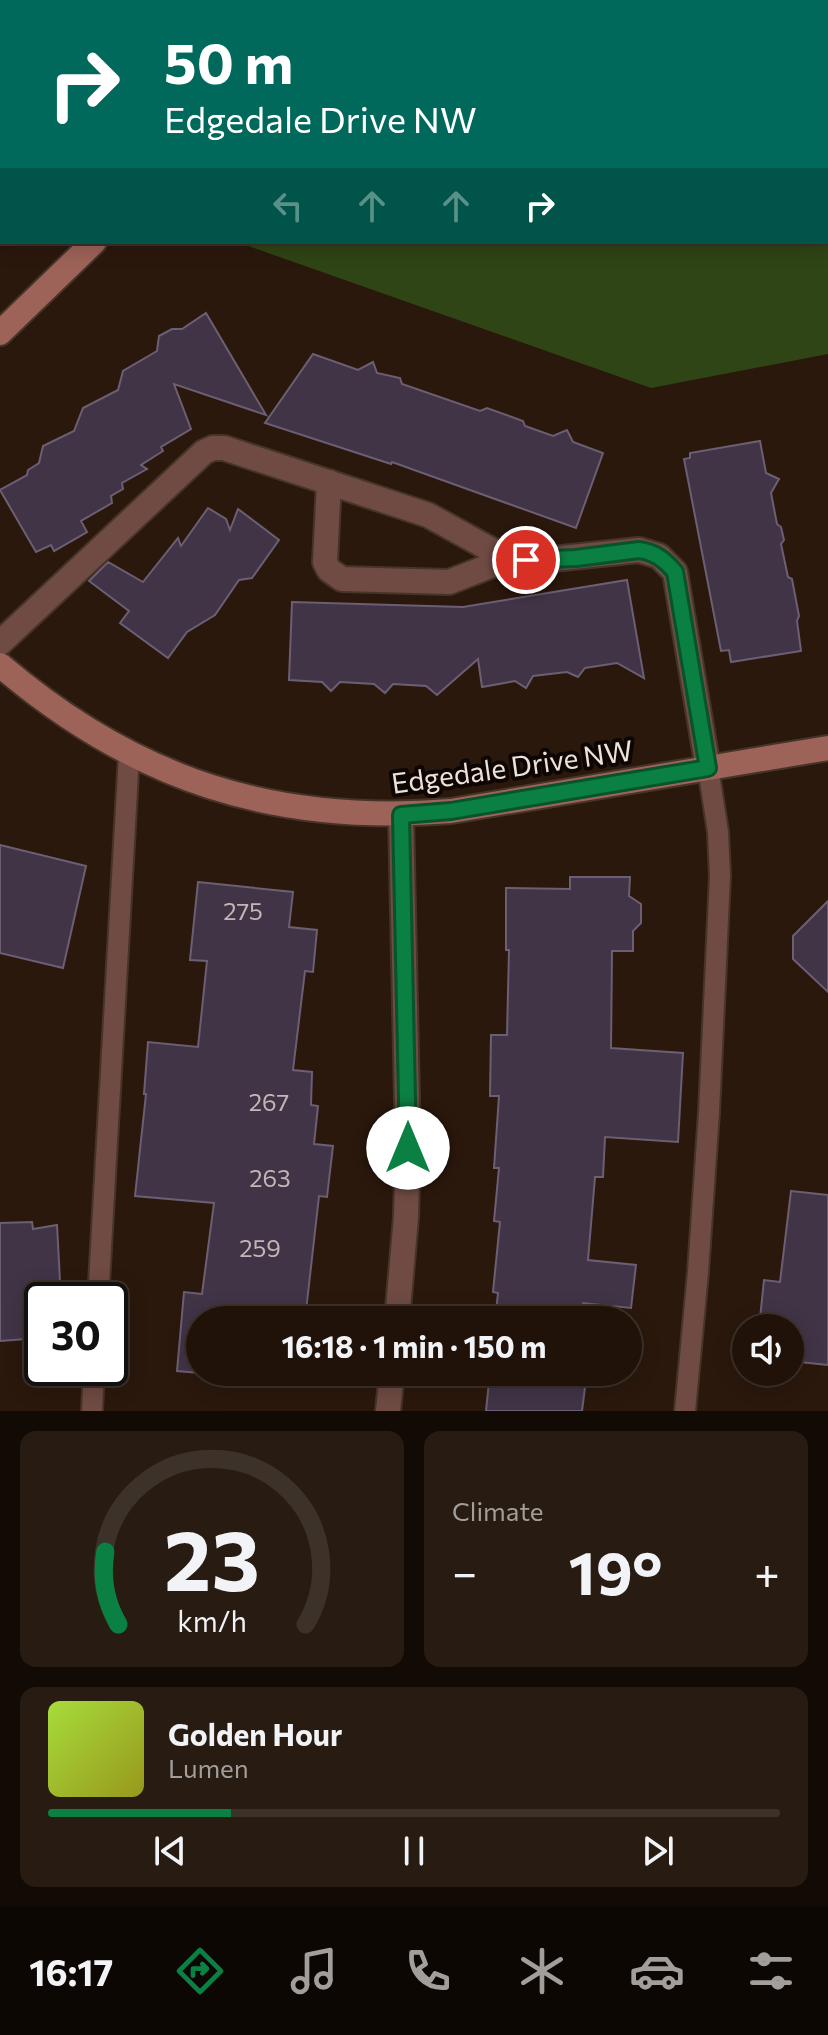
<!DOCTYPE html>
<html lang="en">
<head>
<meta charset="utf-8">
<style>
  body { margin:0; font-family:Commissioner,sans-serif; background:#281b12; color:#f1f3f6; height:100vh; display:flex; flex-direction:column; font-size:30px; white-space:nowrap }
  * { box-sizing:border-box; margin:0 }
  p { font-size:26px; color:#a29e9c }
  .icon { flex:none; width:44px; height:44px; fill:none; stroke:currentColor; stroke-width:2; stroke-linecap:round; stroke-linejoin:round }
  .map { position:relative; height:1411px; overflow:hidden }
  .panel { display:flex; flex-direction:column; gap:20px; padding:20px; background:#120a05; flex:1 }
  .panel>* { flex:none }
  .banner { position:absolute; left:0px; top:0px; width:828px; height:244px; box-shadow:0 4px 20px #0003,0 0 0 2px #3d322a; background:#00695c; color:#fff; overflow:hidden }
  .controls { position:absolute; left:732px; top:1314px; display:grid; gap:16px }
  .controls a { display:grid; place-items:center; width:72px; height:72px; border-radius:50%; background:#201209; box-shadow:0 4px 20px #0003,0 0 0 2px #3d322a; font-size:40px }
  .speed { position:absolute; left:24px; top:1282px; display:flex; gap:16px; font-size:40px; font-weight:700; text-align:center }
  .speed>* { display:grid; place-content:center; width:104px; height:104px; border-radius:50%; background:#201209; box-shadow:0 4px 20px #0003,0 0 0 2px #3d322a; line-height:1 }
  .speed .limit { border:4px solid #111; border-radius:12px; background:#fff; color:#111 }
  .pin { position:absolute; display:grid; place-items:center; width:68px; height:68px; color:#fff; margin:-34px; border:4px solid #fff; border-radius:50%; box-shadow:0 2px 8px #0007 }
  .me { position:absolute; width:88px; margin:-44px; rotate:0deg; stroke-linejoin:round; filter:drop-shadow(0 0 6px #0008) }
  .turn { display:flex; align-items:center; gap:28px; height:168px; padding:0 32px; font-size:36px }
  .turn .icon { width:104px; height:104px; stroke-width:2.5 }
  .turn b { display:block; font-size:56px; line-height:68px }
  .lanes { display:flex; align-items:center; height:76px; padding:0 32px; background:#0003; justify-content:center; gap:40px; direction:ltr }
  .lanes .off { opacity:.35 }
  .big { font-size:60px; font-weight:700; line-height:1.1 }
  .panel .widget { flex:1; display:flex; flex-direction:column; justify-content:center; gap:12px; min-width:0; padding:0 28px; border-radius:16px; background:#281b12 }
  .panel .dial { align-items:center; gap:0 }
  .dial svg { height:208px; overflow:visible; fill:none; stroke:#3d322a; stroke-width:7; stroke-linecap:round; text-anchor:middle }
  .dial text { fill:#f1f3f6; stroke:none }
  .song { display:flex; align-items:center; gap:24px }
  .cover { width:96px; height:96px; border-radius:12px; background:linear-gradient(135deg,hsl(80 70% 55%),hsl(60 70% 35%)) }
  .played { height:8px; border-radius:4px; background:linear-gradient(90deg,#0b8043 25%,#3d322a 25%) }
  .keys { display:flex; justify-content:space-around; direction:ltr }
  .heat { display:flex; justify-content:space-between; align-items:center; font-size:44px; direction:ltr }
  .panel .tiles { flex:1; display:grid; gap:20px; grid-template-columns:1fr 1fr }
  .widget:last-child { grid-column:span 2 }
  .trip { position:absolute; left:186px; top:1306px; width:456px; height:80px; border-radius:40px; background:#201209; box-shadow:0 4px 20px #0003,0 0 0 2px #3d322a; font-weight:700; line-height:80px; text-align:center }
  .menu { display:flex; height:128px; justify-content:space-around; align-items:center; background:#0d0704; color:#a29e9c }
  .menu .icon { width:56px; height:56px }
  .menu .selected { color:#0b8043 }
  .menu b { font-size:36px; color:#f1f3f6 }
  .map>svg:first-child { display:block }
  .green { fill:#2f4515 }
  .building { fill:#413447; stroke:#6c5e73; stroke-width:2 }
  .lines { fill:none; stroke-linecap:round; stroke-linejoin:round }
  .lane-casing { stroke:#463429; stroke-width:24 }
  .street-casing { stroke:#463429; stroke-width:28 }
  .secondary-casing { stroke:#463429; stroke-width:28 }
  .path { stroke:#7c6c62; stroke-width:5; stroke-dasharray:2 6; stroke-linecap:butt }
  .lane { stroke:#6f4b43; stroke-width:20 }
  .street { stroke:#6f4b43; stroke-width:24 }
  .secondary { stroke:#9d6358; stroke-width:24 }
  .route-casing { stroke:#07532c; stroke-width:20 }
  .route { stroke:#0b8043; stroke-width:14 }
  .labels { text-anchor:middle; dominant-baseline:central; stroke-width:8; stroke-linejoin:round; paint-order:stroke }
  .number-label { font-size:24px; fill:#c3b6b4 }
  .street-label { font-size:28px; fill:#eee1d9; stroke:#0d0603 }
</style>
</head>
<body>
<div class="map">
<svg width="828" height="1411" viewBox="0 0 828 1411">
  <rect width="100%" height="100%" fill="#2b180c"/>
  <path class="green" d="M 437,0 L 828,0 L 828,354 L 651,388 L 237,242 L 826,242 L 826,2 L 434,2 Z"/>
  <path class="building" d="M 206,313 L 266,415 L 174,384 L 191,429 L 161,447 L 163,451 L 141,465 L 147,469 L 122,483 L 123,489 L 111,496 L 112,503 L 81,521 L 87,532 L 54,551 L 51,545 L 36,552 L 0,490 L 27,475 L 28,470 L 39,463 L 43,446 L 74,431 L 83,408 L 118,390 L 123,371 L 157,351 L 159,336 L 172,329 L 182,329 Z
    M 313,354 L 358,370 L 373,362 L 377,373 L 400,378 L 402,384 L 480,411 L 487,408 L 523,421 L 525,426 L 553,436 L 567,430 L 573,442 L 603,453 L 576,528 L 392,462 L 391,464 L 265,423 Z
    M 760,441 L 766,473 L 779,479 L 771,493 L 777,524 L 781,527 L 784,540 L 781,544 L 788,577 L 792,579 L 799,616 L 797,621 L 801,651 L 731,662 L 729,650 L 721,651 L 684,459 L 690,458 L 690,453 Z
    M 208,508 L 226,519 L 230,530 L 238,509 L 279,540 L 252,578 L 239,580 L 215,615 L 187,632 L 168,658 L 120,623 L 129,611 L 89,581 L 108,562 L 143,582 L 178,538 L 181,546 Z
    M 627,580 L 644,678 L 617,663 L 585,668 L 578,677 L 567,672 L 533,676 L 526,688 L 515,681 L 482,687 L 478,659 L 437,695 L 426,686 L 393,684 L 385,693 L 374,684 L 340,682 L 331,691 L 322,682 L 289,680 L 292,602 L 463,607 Z
    M 0,845 L 86,866 L 63,968 L 0,953 Z
    M 570,877 L 630,877 L 629,896 L 641,904 L 641,923 L 633,931 L 633,951 L 612,951 L 611,1048 L 683,1053 L 678,1142 L 605,1137 L 603,1177 L 595,1177 L 588,1260 L 636,1265 L 631,1308 L 583,1303 L 581,1320 L 495,1320 L 498,1293 L 493,1292 L 500,1222 L 494,1221 L 499,1168 L 494,1168 L 499,1096 L 490,1096 L 491,1035 L 507,1035 L 509,950 L 506,950 L 506,888 L 570,889 Z
    M 198,882 L 293,892 L 289,927 L 317,930 L 313,972 L 305,971 L 293,1070 L 312,1072 L 311,1105 L 318,1106 L 314,1144 L 333,1146 L 327,1197 L 319,1196 L 305,1320 L 200,1320 L 200,1372 L 260,1372 L 259,1378 L 177,1371 L 184,1292 L 202,1294 L 214,1203 L 135,1196 L 146,1094 L 144,1094 L 148,1042 L 198,1047 L 207,961 L 190,960 Z
    M 828,901 L 828,992 L 793,959 L 793,936 Z
    M 791,1191 L 828,1195 L 828,1365 L 790,1361 L 790,1328 L 759,1328 L 764,1280 L 780,1282 Z
    M 32,1222 L 33,1229 L 57,1225 L 61,1300 L 42,1300 L 42,1310 L 37,1311 L 39,1338 L 0,1341 L 0,1223 Z
    M 490,1372 L 587,1372 L 582,1411 L 486,1411 Z"/>
  <g class="lines">
    <defs>
      <path id="lane" d="M 98,1300 L 129,755
        M 92,1411 L 94,1368
        M 685,1411 L 698,1272 L 709,1112 L 720,876 L 718,832 L 708,768"/>
      <path id="street" d="M 329,482 L 325,562 L 329,570 L 342,579 L 449,582 L 508,559
        M 0,643 L 204,452 L 213,448 L 224,448 L 428,515 L 508,559 L 543,560 L 639,550 L 659,556 L 675,572 L 708,768
        M 397,1320 L 406,1217 L 408,1148 L 401,815
        M 388,1411 L 392,1372"/>
      <path id="secondary" d="M 240,2 L 242,0
        M 344,2 L 346,0
        M 0,232 L 2,230
        M 0,333 L 94,242
        M 0,665 C 135,780 274,825 451,811 L 828,748"/>
    </defs>
    <use href="#lane" class="lane-casing"/>
    <use href="#street" class="street-casing"/>
    <use href="#secondary" class="secondary-casing"/>
    <path class="path" d="M 157,2 L 159,0
      M 0,152 L 2,150"/>
    <use href="#lane" class="lane"/>
    <use href="#street" class="street"/>
    <use href="#secondary" class="secondary"/>
  </g>
  <g class="lines">
    <defs>
      <path id="route" d="M 408,1148 L 401,815 L 451,811 L 708,768 L 675,572 C 665,560 655,552 639,550 L 576,558 L 526,560"/>
    </defs>
    <use href="#route" class="route-casing"/>
    <use href="#route" class="route"/>
  </g>
  <g class="labels">
    <g class="number-label">
      <text x="243" y="910">275</text>
      <text x="269" y="1101">267</text>
      <text x="270" y="1177">263</text>
      <text x="260" y="1247">259</text>
    </g>
    <g class="street-label">
      <text transform="translate(512 766) rotate(-8)">Edgedale Drive NW</text>
    </g>
  </g>
</svg>
<div class="controls">
<a><svg class="icon" aria-label="sound" viewBox="0 0 24 24"><path d="M4 9h4l5-4v14l-5-4H4zM17 9q2 3 0 6"/></svg></a>
</div>
<div class="speed"><div class="limit">30</div></div>
<div class="pin" style="left:526px;top:560px;background:#d93025"><svg class="icon" aria-label="arrive" viewBox="0 0 24 24"><path d="M6 21V4h12l-3 4 3 4H6"/></svg></div>
<svg class="me" style="left:408px;top:1148px" viewBox="-20 -20 40 40"><circle r="19" fill="#fff"/><path d="M0-13L10 11 0 6-10 11z" fill="#0b8043"/></svg>
<div class="trip">16:18 · 1 min · 150 m</div>
<div class="banner">
<div class="turn"><svg class="icon" aria-label="right" viewBox="0 0 24 24"><path d="M7 20v-9h11M14 6l5 5-5 5"/></svg><div><b>50 m</b>Edgedale Drive NW</div></div>
<div class="lanes"><svg class="icon off" aria-label="left" viewBox="0 0 24 24"><path d="M17 20v-9H6M10 6l-5 5 5 5"/></svg><svg class="icon off" aria-label="ahead" viewBox="0 0 24 24"><path d="M12 20V5M6 11l6-6 6 6"/></svg><svg class="icon off" aria-label="ahead" viewBox="0 0 24 24"><path d="M12 20V5M6 11l6-6 6 6"/></svg><svg class="icon" aria-label="right" viewBox="0 0 24 24"><path d="M7 20v-9h11M14 6l5 5-5 5"/></svg></div>
</div>
</div>
<section class="panel">
<div class="tiles">
<div class="widget dial"><svg viewBox="0 0 100 80">
<path d="M14 69A42 42 0 1 1 86 69"/>
<path d="M14 69A42 42 0 0 1 9 41" stroke="#0b8043"/>
<text x="50" y="56" font-size="32" font-weight="700">23</text>
<text x="50" y="72" font-size="11">km/h</text>
</svg></div>
<div class="widget"><p>Climate</p>
<div class="heat"><a>−</a><b class="big">19°</b><a>+</a></div>
</div>
<div class="widget">
<div class="song"><i class="cover"></i><div><b>Golden Hour</b><p>Lumen</p></div></div>
<div class="played"></div>
<div class="keys"><svg class="icon" aria-label="previous" viewBox="0 0 24 24"><path d="M18 5L8 12l10 7zM5 5v14"/></svg><svg class="icon" aria-label="pause" viewBox="0 0 24 24"><path d="M8 5v14M16 5v14"/></svg><svg class="icon" aria-label="next" viewBox="0 0 24 24"><path d="M6 5l10 7-10 7zM19 5v14"/></svg></div>
</div>
</div>
</section>
<nav class="menu">
<b>16:17</b>
<svg class="icon selected" aria-label="directions" viewBox="0 0 24 24"><path d="M12 3l9 9-9 9-9-9zM9 14v-3h6M13 9l2 2-2 2"/></svg>
<svg class="icon" aria-label="music" viewBox="0 0 24 24"><path d="M9 18V5l10-2v13"/><circle cx="6" cy="18" r="3"/><circle cx="16" cy="16" r="3"/></svg>
<svg class="icon" aria-label="phone" viewBox="0 0 24 24"><path d="M5 4h4l2 5-3 2q2 4 5 5l2-3 5 2v4C11 20 4 13 5 4z"/></svg>
<svg class="icon" aria-label="climate" viewBox="0 0 24 24"><path d="M12 3v18M4 7l16 10M4 17L20 7"/></svg>
<svg class="icon" aria-label="car" viewBox="0 0 24 24"><path d="M5 17H2v-5l4-1 3-4h7l3 4 3 1v5h-3M9 17h6M6 11h13"/><circle cx="7" cy="17" r="2"/><circle cx="17" cy="17" r="2"/></svg>
<svg class="icon" aria-label="filters" viewBox="0 0 24 24"><path d="M4 7h16M4 17h16"/><circle cx="9" cy="7" r="2"/><circle cx="15" cy="17" r="2"/></svg>
</nav>
</body>
</html>
